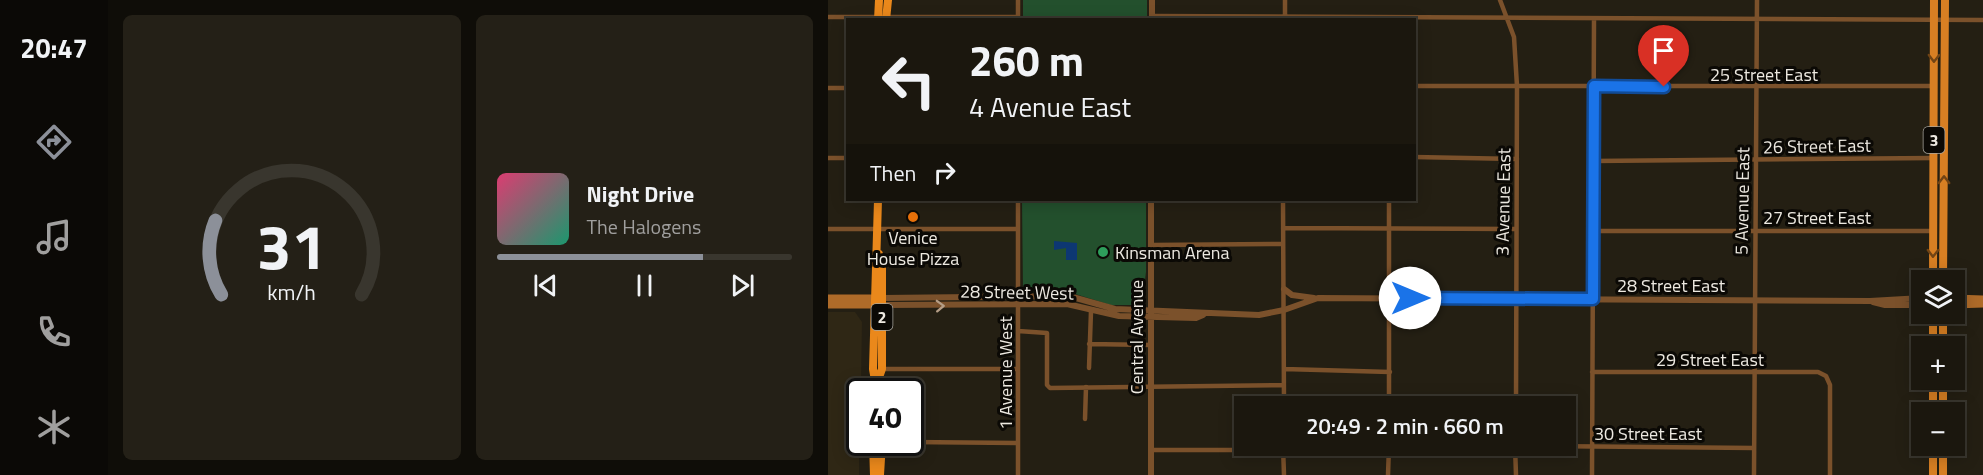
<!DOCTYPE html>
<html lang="en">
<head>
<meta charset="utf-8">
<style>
  body { margin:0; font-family:"Titillium Web",sans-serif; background:#242017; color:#f1f3f6; height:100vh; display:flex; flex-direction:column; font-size:22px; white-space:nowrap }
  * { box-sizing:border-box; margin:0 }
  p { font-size:20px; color:#a09f9e }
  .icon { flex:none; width:33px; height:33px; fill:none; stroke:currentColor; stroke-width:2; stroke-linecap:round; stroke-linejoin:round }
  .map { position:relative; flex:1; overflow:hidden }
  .details { display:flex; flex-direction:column; gap:15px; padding:15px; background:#0f0d08; width:720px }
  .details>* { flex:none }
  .hud { position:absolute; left:18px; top:18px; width:570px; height:183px; border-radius:0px; box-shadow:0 3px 15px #0003,0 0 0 2px #39362e; background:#1b170e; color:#f1f3f6; overflow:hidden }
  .tools { position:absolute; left:1083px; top:270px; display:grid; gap:12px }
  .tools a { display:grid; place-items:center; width:54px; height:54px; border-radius:0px; background:#1b170e; box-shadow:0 3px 15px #0003,0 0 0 2px #39362e; font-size:30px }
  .speed { position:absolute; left:18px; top:378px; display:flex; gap:12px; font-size:30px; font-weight:700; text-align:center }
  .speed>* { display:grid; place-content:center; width:78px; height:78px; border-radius:50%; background:#1b170e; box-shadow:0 3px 15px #0003,0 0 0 2px #39362e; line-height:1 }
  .speed .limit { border:3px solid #111; border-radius:9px; background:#fff; color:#111 }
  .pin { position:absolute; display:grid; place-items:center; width:51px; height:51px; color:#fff; margin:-62px -26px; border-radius:50% 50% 50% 0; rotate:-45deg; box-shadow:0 0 6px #0007 }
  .pin .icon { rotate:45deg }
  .me { position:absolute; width:66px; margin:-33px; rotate:90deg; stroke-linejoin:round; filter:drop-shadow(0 0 4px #0008) }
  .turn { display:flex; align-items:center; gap:21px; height:126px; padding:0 24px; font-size:27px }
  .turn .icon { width:78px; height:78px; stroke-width:2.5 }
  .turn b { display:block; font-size:42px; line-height:51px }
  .then { display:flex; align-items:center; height:57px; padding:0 24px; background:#0003; gap:12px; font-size:22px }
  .details .tile { flex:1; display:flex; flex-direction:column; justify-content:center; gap:9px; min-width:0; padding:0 21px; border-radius:9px; background:#242017 }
  .details .dial { align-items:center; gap:0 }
  .dial svg { height:156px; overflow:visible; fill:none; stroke:#39362e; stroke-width:7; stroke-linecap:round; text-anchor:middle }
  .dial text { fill:#f1f3f6; stroke:none }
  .song { display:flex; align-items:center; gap:18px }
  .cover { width:72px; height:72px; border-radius:9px; background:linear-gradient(135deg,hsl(340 70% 55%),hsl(160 70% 35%)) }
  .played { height:6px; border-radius:3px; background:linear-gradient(90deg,#8c9099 70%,#39362e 70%) }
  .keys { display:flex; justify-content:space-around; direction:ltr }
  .details .tiles { flex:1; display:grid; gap:15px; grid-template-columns:repeat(2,1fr) }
  .trip { position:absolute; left:406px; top:396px; width:342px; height:60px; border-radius:0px; background:#1b170e; box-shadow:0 3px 15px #0003,0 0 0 2px #39362e; font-weight:600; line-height:60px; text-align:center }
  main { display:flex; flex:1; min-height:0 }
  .dock { display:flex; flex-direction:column; width:108px; justify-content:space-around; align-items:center; background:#0b0906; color:#a09f9e }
  .dock .icon { width:42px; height:42px }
  .dock .current { color:#8c9099 }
  .dock b { font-size:27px; color:#f1f3f6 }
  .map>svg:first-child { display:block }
  .built { fill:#2f2715 }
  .green { fill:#23502d }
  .water { fill:#0d3772 }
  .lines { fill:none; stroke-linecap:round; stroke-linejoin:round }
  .minor { stroke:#7b512b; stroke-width:4.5 }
  .tertiary { stroke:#7b512b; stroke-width:6 }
  .secondary { stroke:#af6b29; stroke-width:7 }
  .primary { stroke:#d87f23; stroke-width:8 }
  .trunk { stroke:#ea881b; stroke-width:8 }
  .oneway { stroke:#724414 }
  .oneway2 { stroke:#b49d86 }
  .route-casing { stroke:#114b97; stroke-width:15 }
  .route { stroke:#1a73e8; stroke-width:10 }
  .food-dot { fill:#e8710a; stroke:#0b0905; stroke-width:2 }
  .leisure-dot { fill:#2e9e5b; stroke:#0b0905; stroke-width:2 }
  .labels { text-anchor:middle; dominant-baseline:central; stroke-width:6; stroke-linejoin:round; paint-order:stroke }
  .shield { fill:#0b0905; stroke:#a9a69f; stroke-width:1.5 }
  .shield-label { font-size:16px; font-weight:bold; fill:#ede9e1 }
  .street-label { font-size:18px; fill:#ede9e1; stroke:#0b0905 }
  .poi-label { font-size:18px; fill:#ede9e1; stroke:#0b0905 }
</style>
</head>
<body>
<main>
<nav class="dock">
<b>20:47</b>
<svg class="icon current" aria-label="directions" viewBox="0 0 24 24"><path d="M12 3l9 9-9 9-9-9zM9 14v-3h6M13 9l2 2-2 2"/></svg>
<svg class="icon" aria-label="music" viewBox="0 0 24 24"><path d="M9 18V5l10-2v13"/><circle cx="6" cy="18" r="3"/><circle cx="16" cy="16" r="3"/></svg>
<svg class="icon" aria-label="phone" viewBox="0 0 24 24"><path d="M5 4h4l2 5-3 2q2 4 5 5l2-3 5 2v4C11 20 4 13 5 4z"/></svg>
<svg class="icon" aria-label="climate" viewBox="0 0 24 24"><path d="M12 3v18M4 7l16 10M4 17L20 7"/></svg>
</nav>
<section class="details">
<div class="tiles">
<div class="tile dial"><svg viewBox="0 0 100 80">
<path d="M14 69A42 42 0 1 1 86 69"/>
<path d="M14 69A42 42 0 0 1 11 31" stroke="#8c9099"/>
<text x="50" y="56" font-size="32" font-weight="700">31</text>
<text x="50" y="72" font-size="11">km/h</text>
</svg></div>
<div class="tile">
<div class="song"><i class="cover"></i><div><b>Night Drive</b><p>The Halogens</p></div></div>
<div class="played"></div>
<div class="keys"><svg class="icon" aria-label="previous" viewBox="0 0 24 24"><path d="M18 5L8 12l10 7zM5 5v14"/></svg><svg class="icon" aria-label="pause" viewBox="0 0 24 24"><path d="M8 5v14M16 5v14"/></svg><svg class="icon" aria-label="next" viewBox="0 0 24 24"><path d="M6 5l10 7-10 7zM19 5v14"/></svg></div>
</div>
</div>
</section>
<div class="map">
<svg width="1155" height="475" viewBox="0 0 1155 475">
  <rect width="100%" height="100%" fill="#241f13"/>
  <path class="built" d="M 0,312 L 27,312 L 34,322 L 32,442 L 35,443 L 35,450 L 31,452 L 31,475 L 0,475 Z"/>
  <path class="green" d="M 195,0 L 319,0 L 319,19 L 195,19 Z
    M 194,200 L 318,200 L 318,272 L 314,305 L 283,305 L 244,293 L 195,292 Z"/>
  <path class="water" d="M 226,241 L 249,243 L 249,260 L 238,260 L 238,248 L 226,250 Z"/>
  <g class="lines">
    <path class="minor" d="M 672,0 L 686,37 L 689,86 L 688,406
      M 324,16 L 1155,20
      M 0,17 L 190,17
      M 457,17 L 457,0
      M 190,20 L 190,0
      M 586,86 L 1105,86
      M 0,88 L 20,88
      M 586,157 L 689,159
      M 0,158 L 20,158
      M 765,161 L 1106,158
      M 455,200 L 456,406
      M 561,200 L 561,406
      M 455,228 L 688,229
      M 0,229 L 190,229
      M 765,231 L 1105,231
      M 323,245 L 455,244
      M 190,331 L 219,333 L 219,385 L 222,388 L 455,385
      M 261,344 L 323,345
      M 261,368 L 263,311
      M 52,369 L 190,369
      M 456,369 L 562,372
      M 764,372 L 990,372 L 998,376 L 1002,385 L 1002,475
      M 257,419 L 258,387
      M 82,442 L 190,443
      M 455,446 L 456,475
      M 687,446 L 688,475
      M 714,446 L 926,448
      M 323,450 L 455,450
      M 190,475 L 190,200
      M 560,475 L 561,446
      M 764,475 L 766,19
      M 926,475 L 929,0"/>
    <path class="tertiary" d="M 324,20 L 324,0
      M 456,289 L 464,295 L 486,298
      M 54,298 L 241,296 L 287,309 L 431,315 L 456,310 L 490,298 L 1042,301 L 1094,298
      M 1045,302 L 1057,305 L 1094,305
      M 54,305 L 239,304 L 291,316 L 368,318 L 375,315
      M 323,475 L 323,200"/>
    <path class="secondary" d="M 0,298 L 52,298
      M 1126,298 L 1155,299
      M 0,305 L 51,305
      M 1126,305 L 1155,304"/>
    <path class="primary" d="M 1105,280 L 1106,0
      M 1115,280 L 1117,0
      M 1105,314 L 1105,346
      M 1115,314 L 1115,346
      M 1105,412 L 1105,380
      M 1115,412 L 1115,380
      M 1105,446 L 1105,475
      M 1115,475 L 1115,446"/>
    <path class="trunk" d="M 50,20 L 51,0
      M 58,20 L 60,0
      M 49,383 L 54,369 L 54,268 L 51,254
      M 49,392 L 45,369 L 50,200
      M 45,442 L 46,475
      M 52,475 L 54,442"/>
  </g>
  <defs><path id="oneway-chevron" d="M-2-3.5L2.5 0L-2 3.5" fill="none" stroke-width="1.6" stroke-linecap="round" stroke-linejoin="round" transform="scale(1.5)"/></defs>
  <g class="oneway">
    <use href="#oneway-chevron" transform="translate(1106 58) rotate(91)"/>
    <use href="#oneway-chevron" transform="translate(1116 180) rotate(-90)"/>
    <use href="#oneway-chevron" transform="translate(1105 253) rotate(91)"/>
  </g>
  <use class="oneway2" href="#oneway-chevron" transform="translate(112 306) rotate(-2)"/>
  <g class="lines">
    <defs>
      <path id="route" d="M 582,298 L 765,299 L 766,86 L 836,87"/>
    </defs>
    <use href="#route" class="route-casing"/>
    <use href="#route" class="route"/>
  </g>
  <circle class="food-dot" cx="85" cy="217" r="6"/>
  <circle class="leisure-dot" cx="275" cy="252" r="6"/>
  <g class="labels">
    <g class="shield">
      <rect x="1095.5" y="127" width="21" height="26" rx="4.5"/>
      <rect x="43.5" y="304" width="21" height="26" rx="4.5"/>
    </g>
    <g class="shield-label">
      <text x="1106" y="140">3</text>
      <text x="54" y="317">2</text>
    </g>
    <g class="street-label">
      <text x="936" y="74">25 Street East</text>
      <text transform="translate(989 146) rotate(-1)">26 Street East</text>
      <text transform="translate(914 201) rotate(-89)">5 Avenue East</text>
      <text transform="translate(675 202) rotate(-89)">3 Avenue East</text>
      <text x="989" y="217">27 Street East</text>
      <text x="843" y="285">28 Street East</text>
      <text transform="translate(189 292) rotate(1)">28 Street West</text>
      <text transform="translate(308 337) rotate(-90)">Central Avenue</text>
      <text x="882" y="359">29 Street East</text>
      <text transform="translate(177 373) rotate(-90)">1 Avenue West</text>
      <text x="820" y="433">30 Street East</text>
    </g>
    <g class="poi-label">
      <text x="85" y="237">Venice<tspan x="85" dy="21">House Pizza</tspan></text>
      <text x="287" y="252" text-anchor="start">Kinsman Arena</text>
    </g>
  </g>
</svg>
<div class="tools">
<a><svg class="icon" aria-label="layers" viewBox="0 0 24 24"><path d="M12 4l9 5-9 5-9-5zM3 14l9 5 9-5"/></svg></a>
<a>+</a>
<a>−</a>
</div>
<div class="speed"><div class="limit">40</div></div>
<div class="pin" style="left:836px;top:87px;background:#d93025"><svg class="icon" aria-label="arrive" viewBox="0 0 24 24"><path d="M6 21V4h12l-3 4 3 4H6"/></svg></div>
<svg class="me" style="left:582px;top:298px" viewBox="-20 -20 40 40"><circle r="19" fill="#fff"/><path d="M0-13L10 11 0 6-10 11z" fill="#1a73e8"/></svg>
<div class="trip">20:49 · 2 min · 660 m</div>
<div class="hud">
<div class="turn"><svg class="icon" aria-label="left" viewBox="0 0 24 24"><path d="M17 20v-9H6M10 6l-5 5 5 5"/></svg><div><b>260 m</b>4 Avenue East</div></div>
<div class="then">Then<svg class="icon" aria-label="right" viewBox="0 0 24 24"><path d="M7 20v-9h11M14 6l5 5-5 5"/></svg></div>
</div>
</div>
</main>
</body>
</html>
